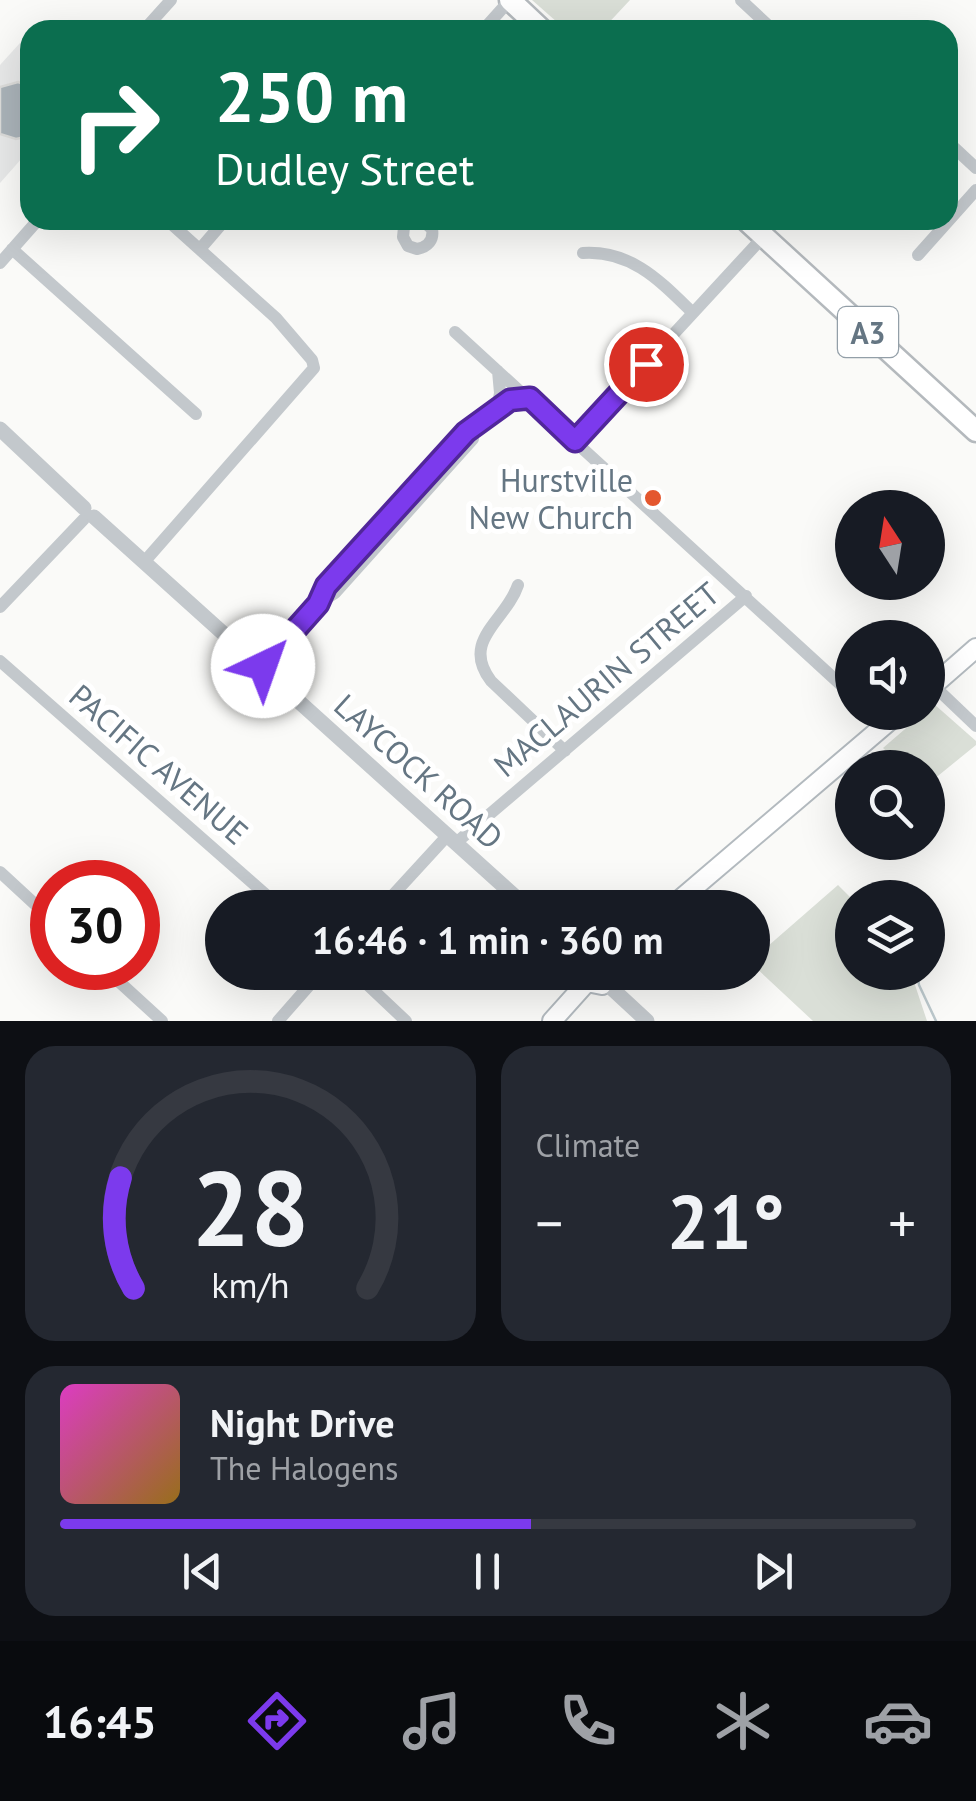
<!DOCTYPE html>
<html lang="en">
<head>
<meta charset="utf-8">
<style>
  body { margin:0; font-family:"PT Sans",sans-serif; background:#242831; color:#f1f3f6; height:100vh; display:flex; flex-direction:column; font-size:38px; white-space:nowrap }
  * { box-sizing:border-box; margin:0 }
  p { font-size:32px; color:#9ea1a6 }
  .icon { flex:none; width:55px; height:55px; fill:none; stroke:currentColor; stroke-width:2; stroke-linecap:round; stroke-linejoin:round }
  .map { position:relative; height:1021px; overflow:hidden }
  .side { display:flex; flex-direction:column; gap:25px; padding:25px; background:#0d0f14; flex:1 }
  .side>* { flex:none }
  .banner { position:absolute; left:20px; top:20px; width:938px; height:210px; border-radius:30px; box-shadow:0 10px 40px #0002; background:#0b6e4f; color:#fff; overflow:hidden }
  .needle { width:65px; rotate:348deg }
  .controls { position:absolute; left:835px; top:490px; display:grid; gap:20px }
  .controls a { display:grid; place-items:center; width:110px; height:110px; border-radius:50%; background:#171b24; box-shadow:0 10px 40px #0002; font-size:50px }
  .speed { position:absolute; left:30px; top:860px; display:flex; gap:20px; font-size:50px; font-weight:700; text-align:center }
  .speed>* { display:grid; place-content:center; width:130px; height:130px; border-radius:50%; background:#171b24; box-shadow:0 10px 40px #0002; line-height:1 }
  .speed .limit { border:15px solid #d22; background:#fff; color:#111 }
  .pin { position:absolute; display:grid; place-items:center; width:85px; height:85px; color:#fff; margin:-42px; border:5px solid #fff; border-radius:50%; box-shadow:0 2px 10px #0007 }
  .me { position:absolute; width:110px; margin:-55px; rotate:42deg; stroke-linejoin:round; filter:drop-shadow(0 0 8px #0008) }
  .turn { display:flex; align-items:center; gap:35px; height:210px; padding:0 30px; font-size:45px }
  .turn .icon { width:130px; height:130px; stroke-width:2.5 }
  .turn b { display:block; font-size:70px; line-height:85px }
  .big { font-size:75px; font-weight:800; line-height:1.1 }
  .side .tile { flex:1; display:flex; flex-direction:column; justify-content:center; gap:15px; min-width:0; padding:0 35px; border-radius:30px; background:#242831 }
  .side .dial { align-items:center; gap:0 }
  .dial svg { height:260px; overflow:visible; fill:none; stroke:#363941; stroke-width:7; stroke-linecap:round; text-anchor:middle }
  .dial text { fill:#f1f3f6; stroke:none }
  .song { display:flex; align-items:center; gap:30px }
  .cover { width:120px; height:120px; border-radius:15px; background:linear-gradient(135deg,hsl(310 70% 55%),hsl(40 70% 35%)) }
  .played { height:10px; border-radius:5px; background:linear-gradient(90deg,#7c3aed 55%,#363941 55%) }
  .keys { display:flex; justify-content:space-around; direction:ltr }
  .heat { display:flex; justify-content:space-between; align-items:center; font-size:55px; direction:ltr }
  .side .tiles { flex:1; display:grid; gap:25px; grid-template-columns:1fr 1fr }
  .tile:last-child { grid-column:span 2 }
  .trip { position:absolute; left:205px; top:890px; width:565px; height:100px; border-radius:50px; background:#171b24; box-shadow:0 10px 40px #0002; font-weight:800; line-height:100px; text-align:center }
  .menu { display:flex; height:160px; justify-content:space-around; align-items:center; background:#090b0e; color:#9ea1a6 }
  .menu .icon { width:70px; height:70px }
  .menu .on { color:#7c3aed }
  .menu b { font-size:45px; color:#f1f3f6 }
  .map>svg:first-child { display:block }
  .built { fill:#e8e9e9 }
  .green { fill:#dadfd7 }
  .lines { fill:none; stroke-linecap:round; stroke-linejoin:round }
  .stream { stroke:#bbc7cb; stroke-width:2.5 }
  .building { fill:#aab3b9; stroke:#dcdcda; stroke-width:2.5 }
  .secondary-casing { stroke:#b3babf; stroke-width:22 }
  .trunk-casing { stroke:#b4b9bd; stroke-width:25 }
  .minor { stroke:#c3c8cc; stroke-width:12 }
  .tertiary { stroke:#c3c8cc; stroke-width:15 }
  .secondary { stroke:#fff; stroke-width:18 }
  .trunk { stroke:#fff; stroke-width:20 }
  .route-casing { stroke:#51269a; stroke-width:25 }
  .route { stroke:#7c3aed; stroke-width:18 }
  .poi-dot { fill:#e4572e; stroke:#fff; stroke-width:4 }
  .labels { text-anchor:middle; dominant-baseline:central; stroke-width:10; stroke-linejoin:round; paint-order:stroke }
  .shield { fill:#fff; stroke:#939fa8; stroke-width:2.5 }
  .shield-label { font-size:30px; font-weight:bold; fill:#657683 }
  .poi-label { font-size:32px; fill:#657683; stroke:#fff; text-anchor:end }
  .street-label { font-size:32px; fill:#657683; stroke:#fff }
</style>
</head>
<body>
<div class="map">
<svg width="976" height="1021" viewBox="0 0 976 1021">
  <rect width="100%" height="100%" fill="#fafaf8"/>
  <path class="built" d="M 30,32 L 30,149 L 0,183 L 0,65 Z"/>
  <path class="green" d="M 532,0 L 630,0 L 602,30 L 566,30 Z
    M 934,704 L 976,741 L 976,745 L 928,784 L 928,768 L 904,767 L 883,748 Z
    M 838,885 L 852,899 L 852,972 L 911,973 L 927,1021 L 813,1021 L 753,965 L 753,959 Z"/>
  <g class="lines">
    <path class="stream" d="M 917,972 L 919,985 L 936,1021"/>
  </g>
  <path class="building" d="M 18,82 L 30,86 L 30,136 L 16,139 L 0,134 L 0,87 Z"/>
  <g class="lines">
    <defs>
      <path id="secondary" d="M 928,690 L 976,648
        M 670,908 L 900,712
        M 587,982 L 602,985 L 611,972
        M 552,1021 L 587,982"/>
      <path id="trunk" d="M 510,0 L 542,30
        M 746,220 L 976,431"/>
    </defs>
    <use href="#secondary" class="secondary-casing"/>
    <use href="#trunk" class="trunk-casing"/>
    <path class="minor" d="M 741,0 L 773,30
      M 144,30 L 171,0
      M 483,30 L 510,0
      M 948,142 L 976,168
      M 413,220 L 404,227 L 403,237 L 408,246 L 417,249 C 428,247 434,240 432,229 L 422,220
      M 12,249 L 196,414
      M 200,249 L 225,220
      M 583,253 C 632,250 661,282 693,313
      M 918,255 L 976,190
      M 0,263 L 38,220
      M 455,332 L 852,695
      M 497,409 L 500,393 L 498,371
      M 575,441 L 764,236
      M 145,561 L 314,368 L 312,360 L 276,318 L 167,220
      M 518,585 C 506,621 460,640 491,681 L 565,751
      M 319,601 L 326,585 L 466,432 L 510,400 L 530,398
      M 0,607 L 84,519
      M 0,661 L 281,908
      M 263,666 L 318,604 L 335,593 L 473,439 L 473,430
      M 933,685 L 976,726
      M 873,712 L 886,724
      M 457,842 L 746,596
      M 0,872 L 52,920
      M 381,908 L 448,835
      M 104,968 L 162,1021
      M 354,972 L 406,1021
      M 278,1021 L 321,972"/>
    <path class="tertiary" d="M 0,429 L 84,508
      M 94,517 L 528,908
      M 606,983 L 647,1021"/>
    <use href="#secondary" class="secondary"/>
    <use href="#trunk" class="trunk"/>
  </g>
  <g class="lines">
    <defs>
      <path id="route" d="M 263,666 L 318,604 L 326,586 L 466,432 L 510,400 L 530,398 L 575,441 L 646,364"/>
    </defs>
    <use href="#route" class="route-casing"/>
    <use href="#route" class="route"/>
  </g>
  <circle class="poi-dot" cx="653" cy="498" r="10"/>
  <g class="labels">
    <rect class="shield" x="838" y="307" width="60" height="50" rx="8"/>
    <g class="shield-label">
      <text x="868" y="332">A3</text>
    </g>
    <g class="poi-label">
      <text x="633" y="480">Hurstville<tspan x="633" dy="37">New Church</tspan></text>
    </g>
    <g class="street-label">
      <text transform="translate(606 679) rotate(-40)">MACLAURIN STREET</text>
      <text transform="translate(159 764) rotate(41)">PACIFIC AVENUE</text>
      <text transform="translate(419 771) rotate(42)">LAYCOCK ROAD</text>
    </g>
  </g>
</svg>
<div class="controls">
<a><svg class="needle" viewBox="-14 -14 28 28"><path d="M0-13l5 13h-10z" fill="#e53935"/><path d="M0 13l5-13h-10z" fill="#9ea1a6"/></svg></a>
<a><svg class="icon" aria-label="sound" viewBox="0 0 24 24"><path d="M4 9h4l5-4v14l-5-4H4zM17 9q2 3 0 6"/></svg></a>
<a><svg class="icon" aria-label="search" viewBox="0 0 24 24"><circle cx="10" cy="10" r="6"/><path d="M15 15l6 6"/></svg></a>
<a><svg class="icon" aria-label="layers" viewBox="0 0 24 24"><path d="M12 4l9 5-9 5-9-5zM3 14l9 5 9-5"/></svg></a>
</div>
<div class="speed"><div class="limit">30</div></div>
<div class="pin" style="left:646px;top:364px;background:#d93025"><svg class="icon" aria-label="arrive" viewBox="0 0 24 24"><path d="M6 21V4h12l-3 4 3 4H6"/></svg></div>
<svg class="me" style="left:263px;top:666px" viewBox="-20 -20 40 40"><circle r="19" fill="#fff"/><path d="M0-13L10 11 0 6-10 11z" fill="#7c3aed"/></svg>
<div class="trip">16:46 · 1 min · 360 m</div>
<div class="banner">
<div class="turn"><svg class="icon" aria-label="right" viewBox="0 0 24 24"><path d="M7 20v-9h11M14 6l5 5-5 5"/></svg><div><b>250 m</b>Dudley Street</div></div>
</div>
</div>
<section class="side">
<div class="tiles">
<div class="tile dial"><svg viewBox="0 0 100 80">
<path d="M14 69A42 42 0 1 1 86 69"/>
<path d="M14 69A42 42 0 0 1 10 35" stroke="#7c3aed"/>
<text x="50" y="56" font-size="32" font-weight="700">28</text>
<text x="50" y="72" font-size="11">km/h</text>
</svg></div>
<div class="tile"><p>Climate</p>
<div class="heat"><a>−</a><b class="big">21°</b><a>+</a></div>
</div>
<div class="tile">
<div class="song"><i class="cover"></i><div><b>Night Drive</b><p>The Halogens</p></div></div>
<div class="played"></div>
<div class="keys"><svg class="icon" aria-label="previous" viewBox="0 0 24 24"><path d="M18 5L8 12l10 7zM5 5v14"/></svg><svg class="icon" aria-label="pause" viewBox="0 0 24 24"><path d="M8 5v14M16 5v14"/></svg><svg class="icon" aria-label="next" viewBox="0 0 24 24"><path d="M6 5l10 7-10 7zM19 5v14"/></svg></div>
</div>
</div>
</section>
<nav class="menu">
<b>16:45</b>
<svg class="icon on" aria-label="directions" viewBox="0 0 24 24"><path d="M12 3l9 9-9 9-9-9zM9 14v-3h6M13 9l2 2-2 2"/></svg>
<svg class="icon" aria-label="music" viewBox="0 0 24 24"><path d="M9 18V5l10-2v13"/><circle cx="6" cy="18" r="3"/><circle cx="16" cy="16" r="3"/></svg>
<svg class="icon" aria-label="phone" viewBox="0 0 24 24"><path d="M5 4h4l2 5-3 2q2 4 5 5l2-3 5 2v4C11 20 4 13 5 4z"/></svg>
<svg class="icon" aria-label="climate" viewBox="0 0 24 24"><path d="M12 3v18M4 7l16 10M4 17L20 7"/></svg>
<svg class="icon" aria-label="car" viewBox="0 0 24 24"><path d="M5 17H2v-5l4-1 3-4h7l3 4 3 1v5h-3M9 17h6M6 11h13"/><circle cx="7" cy="17" r="2"/><circle cx="17" cy="17" r="2"/></svg>
</nav>
</body>
</html>
